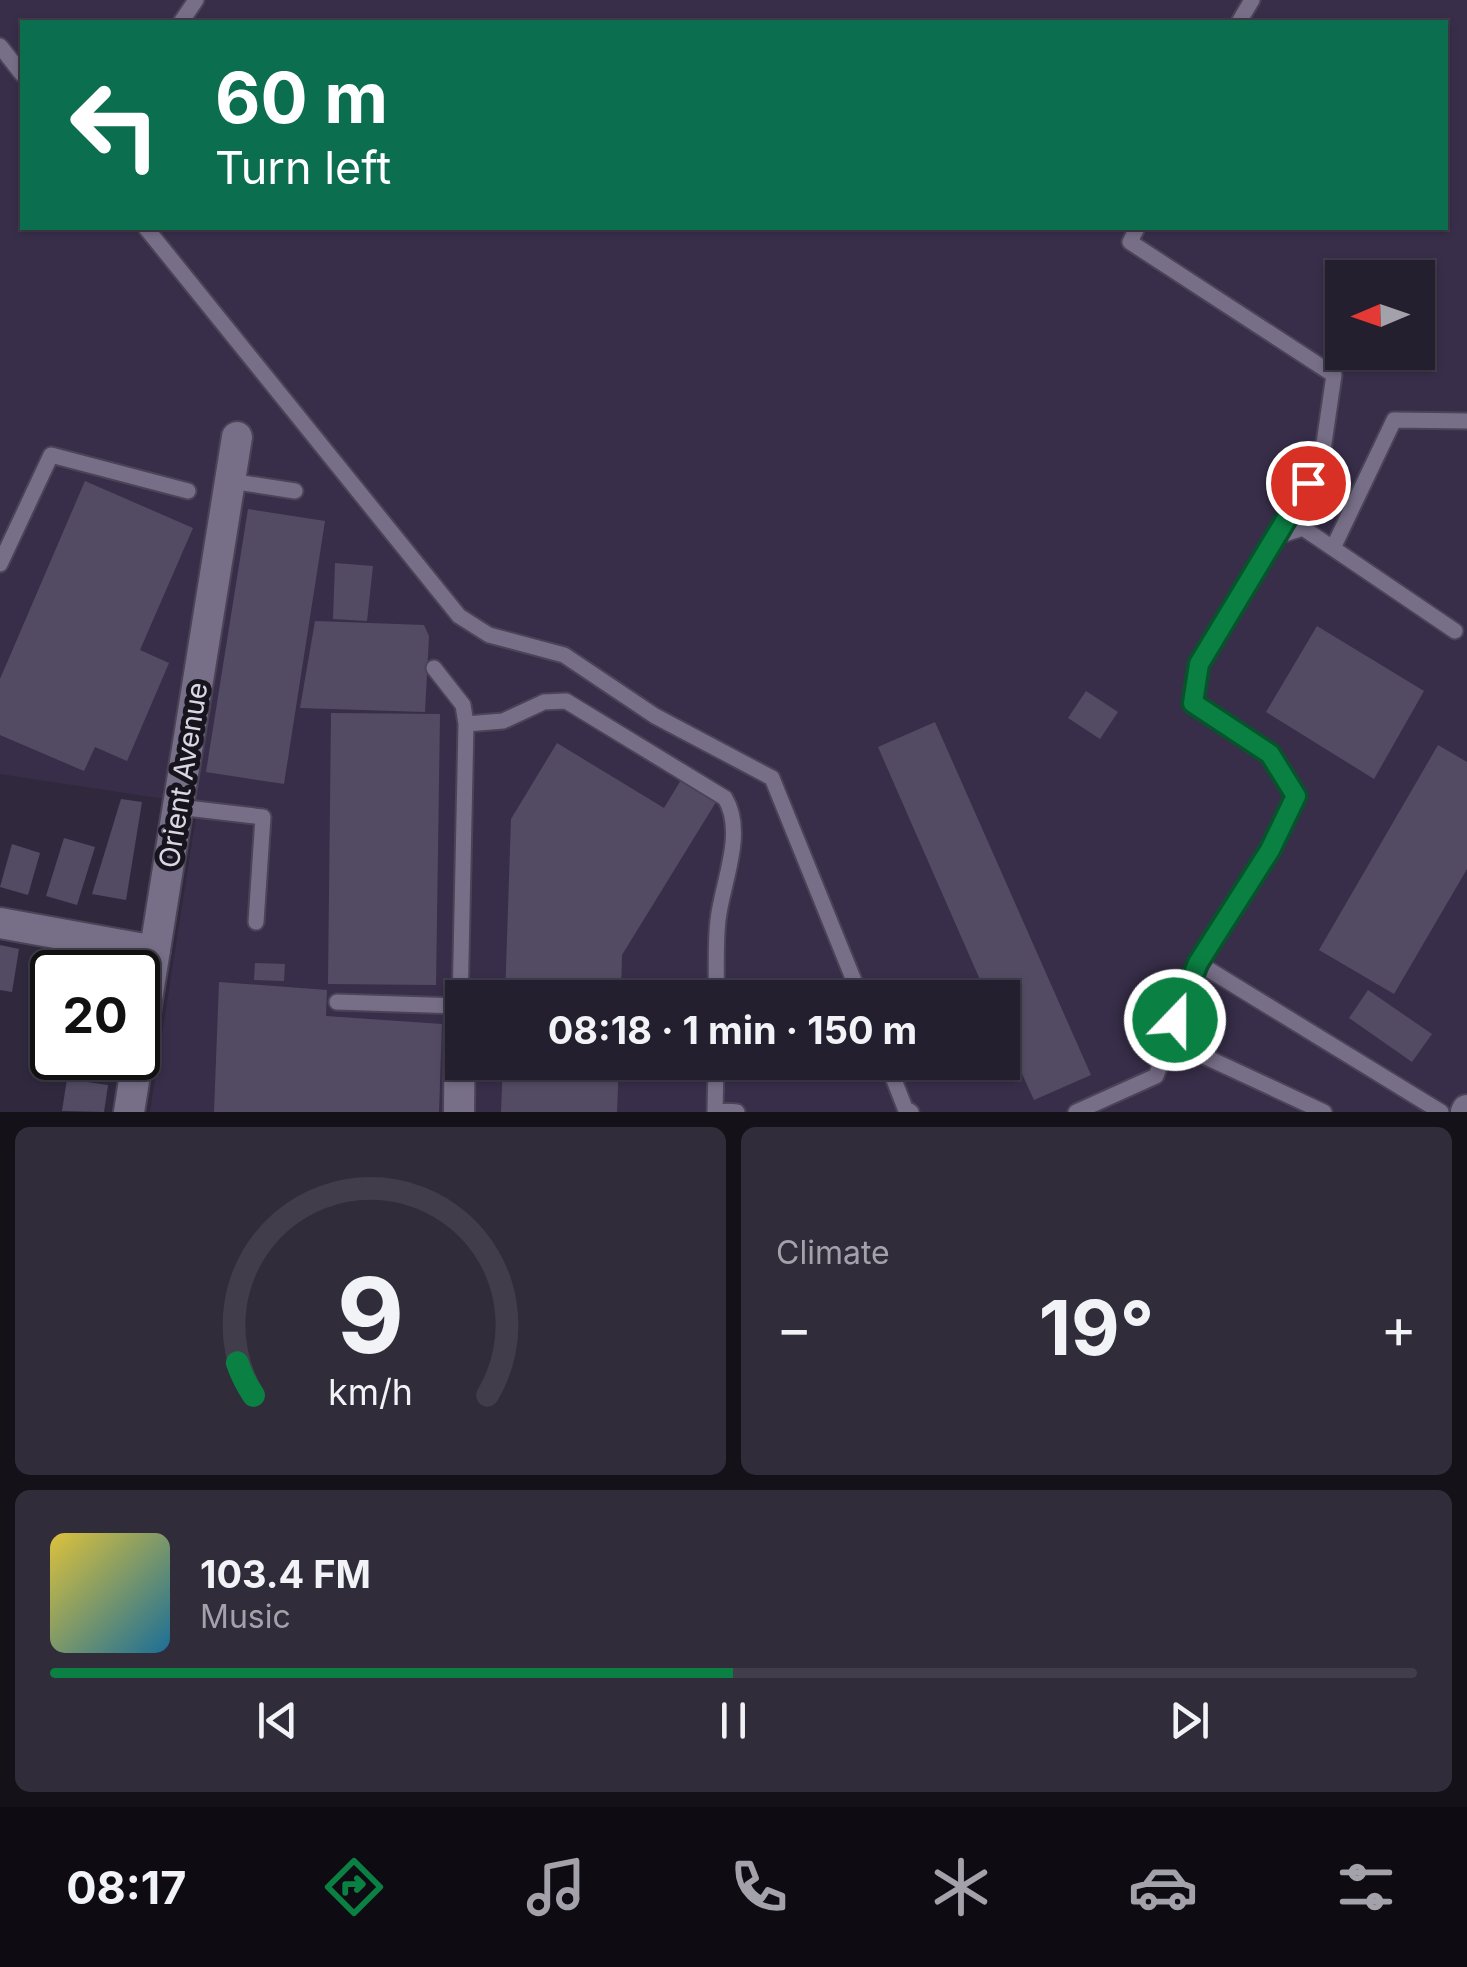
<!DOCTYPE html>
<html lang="en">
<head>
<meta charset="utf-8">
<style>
  body { margin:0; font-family:Inter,sans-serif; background:#302c3a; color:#f1f3f6; height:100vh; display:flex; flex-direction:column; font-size:38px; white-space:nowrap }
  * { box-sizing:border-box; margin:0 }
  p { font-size:32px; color:#a3a2aa }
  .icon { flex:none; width:55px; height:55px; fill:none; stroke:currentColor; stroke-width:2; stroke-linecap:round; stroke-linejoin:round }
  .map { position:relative; height:1112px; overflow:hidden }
  .details { display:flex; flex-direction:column; gap:15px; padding:15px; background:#141119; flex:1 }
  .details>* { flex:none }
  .hud { position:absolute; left:20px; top:20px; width:1428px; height:210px; border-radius:0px; box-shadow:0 2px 8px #0004,0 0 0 2px #413d4a; background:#0b6e4f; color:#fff; overflow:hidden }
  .needle { width:65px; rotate:268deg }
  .fabs { position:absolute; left:1325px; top:260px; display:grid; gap:20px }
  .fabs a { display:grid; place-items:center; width:110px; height:110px; border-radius:0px; background:#241f2e; box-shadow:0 2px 8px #0004,0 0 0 2px #413d4a; font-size:50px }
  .speed { position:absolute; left:30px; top:950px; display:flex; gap:20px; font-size:50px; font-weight:700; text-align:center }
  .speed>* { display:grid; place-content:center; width:130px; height:130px; border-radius:50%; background:#241f2e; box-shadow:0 2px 8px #0004,0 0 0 2px #413d4a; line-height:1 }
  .speed .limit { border:5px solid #111; border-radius:15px; background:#fff; color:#111 }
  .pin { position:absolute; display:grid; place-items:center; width:85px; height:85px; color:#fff; margin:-42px; border:5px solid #fff; border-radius:50%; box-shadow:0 2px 10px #0007 }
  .me { position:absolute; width:110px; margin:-55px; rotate:22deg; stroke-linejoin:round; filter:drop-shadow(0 0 8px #0008) }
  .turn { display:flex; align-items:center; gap:35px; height:210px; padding:0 30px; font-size:45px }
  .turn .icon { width:130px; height:130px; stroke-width:2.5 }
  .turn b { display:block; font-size:70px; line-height:85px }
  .big { font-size:75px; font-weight:700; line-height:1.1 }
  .details .tile { flex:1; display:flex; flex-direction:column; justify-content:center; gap:15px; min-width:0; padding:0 35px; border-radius:15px; background:#302c3a }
  .details .dial { align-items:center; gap:0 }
  .dial svg { height:260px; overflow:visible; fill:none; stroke:#413d4a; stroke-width:7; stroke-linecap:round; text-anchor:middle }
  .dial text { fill:#f1f3f6; stroke:none }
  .song { display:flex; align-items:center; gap:30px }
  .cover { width:120px; height:120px; border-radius:15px; background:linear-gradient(135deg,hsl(50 70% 55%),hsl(200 70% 35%)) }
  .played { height:10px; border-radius:5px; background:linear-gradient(90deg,#0b8043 50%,#413d4a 50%) }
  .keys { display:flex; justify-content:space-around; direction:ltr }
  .heat { display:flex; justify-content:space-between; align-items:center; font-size:55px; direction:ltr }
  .details .tiles { flex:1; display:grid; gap:15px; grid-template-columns:1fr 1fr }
  .tile:last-child { grid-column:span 2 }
  .trip { position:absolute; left:445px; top:980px; width:575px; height:100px; border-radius:0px; background:#241f2e; box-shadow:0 2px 8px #0004,0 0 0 2px #413d4a; font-weight:700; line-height:100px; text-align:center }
  .menu { display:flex; height:160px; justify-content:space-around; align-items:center; background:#0e0c12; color:#a3a2aa }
  .menu .icon { width:70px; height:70px }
  .menu .current { color:#0b8043 }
  .menu b { font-size:45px; color:#f1f3f6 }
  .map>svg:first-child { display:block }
  .built { fill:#382e4a; fill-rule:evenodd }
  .building { fill:#534b63 }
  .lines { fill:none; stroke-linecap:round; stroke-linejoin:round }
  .lane-casing { stroke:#4b4457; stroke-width:19 }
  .street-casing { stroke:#4b4457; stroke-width:34 }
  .secondary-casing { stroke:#4b4457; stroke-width:34 }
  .lane { stroke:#776f88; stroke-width:15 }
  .street { stroke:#776f88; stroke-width:30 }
  .secondary { stroke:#776f88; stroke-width:30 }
  .route-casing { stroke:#07532c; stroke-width:25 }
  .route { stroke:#0b8043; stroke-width:18 }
  .labels { text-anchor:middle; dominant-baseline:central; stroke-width:10; stroke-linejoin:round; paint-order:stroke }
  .street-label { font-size:28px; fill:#dbd6e5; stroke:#17141d }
</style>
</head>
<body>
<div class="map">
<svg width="1467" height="1112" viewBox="0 0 1467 1112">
  <rect width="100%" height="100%" fill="#30293e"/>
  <path class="built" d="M 0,0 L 1467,0 L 1467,1112 L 150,1112 L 198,804 L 0,774 ZM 22,22 L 1445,22 L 1445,228 L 22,228 ZM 1342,278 L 1418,278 L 1418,352 L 1342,352 ZM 462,998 L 1002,998 L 1002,1062 L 462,1062 Z"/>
  <path class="building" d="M 85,481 L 193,528 L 140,650 L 169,663 L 127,761 L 95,747 L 84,771 L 0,735 L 0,679 Z
    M 248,509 L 325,521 L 284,784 L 206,772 Z
    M 335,563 L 373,566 L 367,621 L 333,619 Z
    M 315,621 L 424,625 L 429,636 L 425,712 L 300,708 Z
    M 1317,626 L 1424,691 L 1374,779 L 1266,712 Z
    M 1086,691 L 1118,712 L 1100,739 L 1068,718 Z
    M 331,713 L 440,714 L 436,985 L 328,984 Z
    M 935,722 L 1091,1075 L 1034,1100 L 1002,1030 L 1002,998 L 988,998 L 878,747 Z
    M 557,743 L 664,808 L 681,780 L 716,802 L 622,955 L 621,998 L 505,998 L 511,819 Z
    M 1438,745 L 1467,762 L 1467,869 L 1394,994 L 1319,950 Z
    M 121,799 L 142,802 L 126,900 L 92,894 Z
    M 64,838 L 95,847 L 77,905 L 46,896 Z
    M 12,844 L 40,853 L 28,895 L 0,887 Z
    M 0,945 L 19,949 L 12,992 L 0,990 Z
    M 41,952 L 69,956 L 67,972 L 52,972 L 52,993 L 35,990 Z
    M 87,959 L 126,965 L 125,972 L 84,972 Z
    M 255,963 L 285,964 L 284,981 L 254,980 Z
    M 219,982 L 327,990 L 326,1016 L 442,1024 L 439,1112 L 214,1112 Z
    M 1368,990 L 1432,1034 L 1412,1062 L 1349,1018 Z
    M 69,1058 L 112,1058 L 110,1071 L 68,1064 Z
    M 503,1062 L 619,1062 L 617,1112 L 501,1112 Z
    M 67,1079 L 108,1085 L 104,1112 L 62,1111 Z"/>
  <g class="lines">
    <defs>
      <path id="lane" d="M 181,22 L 196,0
        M 1239,22 L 1252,0
        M 0,46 L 22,74
        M 146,228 L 459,616 L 489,635 L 564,655 L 655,716 L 772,778 L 861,998
        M 1137,228 L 1130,242 L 1334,375 L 1322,457 L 1278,536
        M 230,481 L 295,491
        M 1333,548 L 1394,420 L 1467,421
        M 0,564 L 51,455 L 188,491
        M 466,724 L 503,721 L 544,702 L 566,701 L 725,798 C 746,833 722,883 718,920 C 715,945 717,972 716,998
        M 178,807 L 263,817 L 256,922
        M 1198,963 L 1441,1112
        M 337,1002 L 460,1006 L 466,724 L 463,705 L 434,668
        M 1167,1039 L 1324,1112
        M 887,1062 L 905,1108 L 911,1112
        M 716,1110 L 737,1112
        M 715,1112 L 716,1062
        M 1076,1112 L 1156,1076 L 1198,963 L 1270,849 L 1296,796 L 1270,754 L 1193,703 L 1199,663 L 1278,536 L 1303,528 L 1455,631"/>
      <path id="street" d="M 0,923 L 155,951
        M 129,1112 L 237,437
        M 459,1112 L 460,1006"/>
      <path id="secondary" d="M 1466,1112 L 1467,1110"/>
    </defs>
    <use href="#lane" class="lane-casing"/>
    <use href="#street" class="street-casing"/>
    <use href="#secondary" class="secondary-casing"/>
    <use href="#lane" class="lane"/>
    <use href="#street" class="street"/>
    <use href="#secondary" class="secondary"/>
  </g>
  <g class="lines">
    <defs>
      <path id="route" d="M 1175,1020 L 1198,963 L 1270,850 L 1296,796 L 1270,754 L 1193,703 L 1199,664 L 1308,483"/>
    </defs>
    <use href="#route" class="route-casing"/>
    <use href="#route" class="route"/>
  </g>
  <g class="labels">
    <g class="street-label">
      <text transform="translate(183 775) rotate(-81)">Orient Avenue</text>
    </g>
  </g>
</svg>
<div class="fabs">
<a><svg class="needle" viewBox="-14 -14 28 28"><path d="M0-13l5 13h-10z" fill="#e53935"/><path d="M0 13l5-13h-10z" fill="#a3a2aa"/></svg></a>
</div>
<div class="speed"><div class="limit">20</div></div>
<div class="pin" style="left:1308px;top:483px;background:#d93025"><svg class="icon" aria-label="arrive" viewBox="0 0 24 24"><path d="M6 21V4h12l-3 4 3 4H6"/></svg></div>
<svg class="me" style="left:1175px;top:1020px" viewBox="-20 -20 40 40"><circle r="17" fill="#0b8043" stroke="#fff" stroke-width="3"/><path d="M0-11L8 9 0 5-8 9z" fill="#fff"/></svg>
<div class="trip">08:18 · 1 min · 150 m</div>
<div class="hud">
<div class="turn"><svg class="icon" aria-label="left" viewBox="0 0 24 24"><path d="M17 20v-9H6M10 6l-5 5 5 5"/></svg><div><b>60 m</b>Turn left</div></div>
</div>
</div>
<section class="details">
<div class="tiles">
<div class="tile dial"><svg viewBox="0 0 100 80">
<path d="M14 69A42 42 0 1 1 86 69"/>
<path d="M14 69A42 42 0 0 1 9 59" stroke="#0b8043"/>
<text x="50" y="56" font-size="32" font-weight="700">9</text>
<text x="50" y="72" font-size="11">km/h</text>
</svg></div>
<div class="tile"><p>Climate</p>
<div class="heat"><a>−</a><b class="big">19°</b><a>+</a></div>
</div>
<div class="tile">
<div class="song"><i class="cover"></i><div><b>103.4 FM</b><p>Music</p></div></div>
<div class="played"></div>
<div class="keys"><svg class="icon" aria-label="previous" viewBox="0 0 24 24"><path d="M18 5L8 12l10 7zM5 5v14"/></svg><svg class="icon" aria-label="pause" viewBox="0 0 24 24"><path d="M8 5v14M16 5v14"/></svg><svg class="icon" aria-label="next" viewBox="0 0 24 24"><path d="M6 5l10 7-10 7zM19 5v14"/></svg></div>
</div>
</div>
</section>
<nav class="menu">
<b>08:17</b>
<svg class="icon current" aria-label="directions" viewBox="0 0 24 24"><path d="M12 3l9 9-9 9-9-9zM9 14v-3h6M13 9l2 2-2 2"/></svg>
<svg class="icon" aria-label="music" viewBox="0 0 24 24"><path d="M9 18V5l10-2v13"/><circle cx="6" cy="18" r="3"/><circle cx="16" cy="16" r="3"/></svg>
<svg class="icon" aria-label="phone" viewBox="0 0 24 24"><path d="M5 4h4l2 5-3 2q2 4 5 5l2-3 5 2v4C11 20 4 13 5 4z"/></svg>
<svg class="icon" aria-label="climate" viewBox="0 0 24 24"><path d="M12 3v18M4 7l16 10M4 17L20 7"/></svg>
<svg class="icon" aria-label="car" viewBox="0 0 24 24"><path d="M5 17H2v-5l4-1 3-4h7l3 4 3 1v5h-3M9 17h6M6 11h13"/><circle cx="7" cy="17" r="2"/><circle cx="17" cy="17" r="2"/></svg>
<svg class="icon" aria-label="filters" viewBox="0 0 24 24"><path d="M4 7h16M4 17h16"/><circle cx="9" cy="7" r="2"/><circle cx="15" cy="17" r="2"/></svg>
</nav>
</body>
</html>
